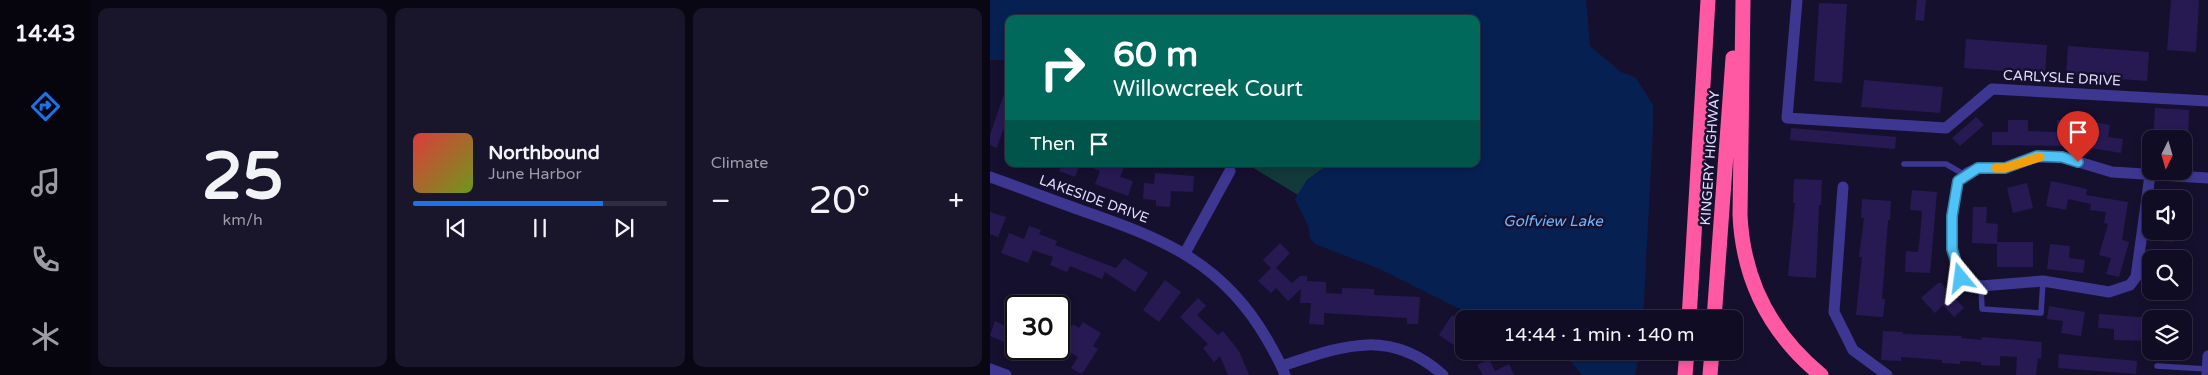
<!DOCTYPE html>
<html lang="en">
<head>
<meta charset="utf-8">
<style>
  body { margin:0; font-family:"Varela Round",sans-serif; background:#19152b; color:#f1f3f6; height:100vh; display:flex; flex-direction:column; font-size:19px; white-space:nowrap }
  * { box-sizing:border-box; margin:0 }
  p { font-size:16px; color:#9c9ba6 }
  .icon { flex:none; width:28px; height:28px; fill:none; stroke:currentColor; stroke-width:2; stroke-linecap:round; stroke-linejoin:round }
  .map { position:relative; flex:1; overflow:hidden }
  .side { display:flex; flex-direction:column; gap:8px; padding:8px; background:#090713; width:900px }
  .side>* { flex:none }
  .guide { position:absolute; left:15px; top:15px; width:475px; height:152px; border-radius:10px; box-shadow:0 2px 8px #0003,0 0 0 1px #302c41; background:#00695c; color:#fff; overflow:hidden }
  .needle { width:32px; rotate:185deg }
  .fabs { position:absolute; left:1152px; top:130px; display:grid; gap:10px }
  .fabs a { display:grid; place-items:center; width:50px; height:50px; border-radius:10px; background:#100c23; box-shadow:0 2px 8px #0003,0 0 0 1px #302c41; font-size:25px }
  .speed { position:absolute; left:15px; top:295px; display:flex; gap:10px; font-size:25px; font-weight:700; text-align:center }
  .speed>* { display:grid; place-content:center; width:65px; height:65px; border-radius:50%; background:#100c23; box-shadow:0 2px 8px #0003,0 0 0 1px #302c41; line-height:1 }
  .speed .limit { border:2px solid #111; border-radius:8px; background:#fff; color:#111 }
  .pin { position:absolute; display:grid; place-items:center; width:42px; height:42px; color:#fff; margin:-51px -21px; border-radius:50% 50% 50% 0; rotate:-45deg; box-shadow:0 0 5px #0007 }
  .pin .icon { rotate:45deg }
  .me { position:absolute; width:55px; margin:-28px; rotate:344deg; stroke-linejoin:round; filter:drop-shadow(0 0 4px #0008) }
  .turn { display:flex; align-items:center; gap:18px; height:105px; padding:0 25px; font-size:22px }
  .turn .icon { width:65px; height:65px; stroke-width:2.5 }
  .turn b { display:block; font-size:35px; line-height:42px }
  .then { display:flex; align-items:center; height:48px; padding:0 25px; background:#0003; gap:10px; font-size:19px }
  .big { font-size:38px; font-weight:600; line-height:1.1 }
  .side .widget { flex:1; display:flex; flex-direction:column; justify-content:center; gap:8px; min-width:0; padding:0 18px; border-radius:10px; background:#19152b }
  .side .dial { align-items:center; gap:0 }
  .dial b { font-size:65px; line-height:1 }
  .song { display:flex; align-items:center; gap:15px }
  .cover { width:60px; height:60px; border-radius:8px; background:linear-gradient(135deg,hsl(0 70% 55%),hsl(80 70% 35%)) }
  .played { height:5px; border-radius:2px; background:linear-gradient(90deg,#1a73e8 75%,#302c41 75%) }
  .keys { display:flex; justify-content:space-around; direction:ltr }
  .heat { display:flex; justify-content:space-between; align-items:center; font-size:28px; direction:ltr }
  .side .tiles { flex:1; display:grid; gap:8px; grid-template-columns:repeat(3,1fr) }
  .trip { position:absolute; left:465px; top:310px; width:288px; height:50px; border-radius:10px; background:#100c23; box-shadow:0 2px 8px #0003,0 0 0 1px #302c41; font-weight:600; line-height:50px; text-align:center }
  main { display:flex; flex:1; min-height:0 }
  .menu { display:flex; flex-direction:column; width:90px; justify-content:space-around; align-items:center; background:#06050e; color:#9c9ba6 }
  .menu .icon { width:35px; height:35px }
  .menu .selected { color:#1a73e8 }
  .menu b { font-size:22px; color:#f1f3f6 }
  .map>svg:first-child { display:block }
  .green { fill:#123a3a }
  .water { fill:#062052 }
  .building { fill:#271a52 }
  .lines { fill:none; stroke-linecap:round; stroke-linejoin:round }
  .lane { stroke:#3d3792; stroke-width:5.5 }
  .street { stroke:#3d3792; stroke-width:11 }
  .highway { stroke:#ff59a4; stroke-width:15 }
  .route-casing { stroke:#337fa1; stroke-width:12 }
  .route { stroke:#4fc3f7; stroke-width:9 }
  .slow { stroke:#f59e0b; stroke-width:9 }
  .labels { text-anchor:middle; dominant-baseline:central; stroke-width:5; stroke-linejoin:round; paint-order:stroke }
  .street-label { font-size:14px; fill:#e3deff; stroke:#16102f }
  .water-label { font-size:15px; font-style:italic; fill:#6cb7ff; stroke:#16102f }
</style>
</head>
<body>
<main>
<nav class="menu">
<b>14:43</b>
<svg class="icon selected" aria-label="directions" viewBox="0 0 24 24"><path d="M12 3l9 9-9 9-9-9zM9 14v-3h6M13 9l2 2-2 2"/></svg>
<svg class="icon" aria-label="music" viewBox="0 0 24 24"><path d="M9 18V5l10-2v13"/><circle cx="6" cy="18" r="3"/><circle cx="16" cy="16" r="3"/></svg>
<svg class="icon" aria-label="phone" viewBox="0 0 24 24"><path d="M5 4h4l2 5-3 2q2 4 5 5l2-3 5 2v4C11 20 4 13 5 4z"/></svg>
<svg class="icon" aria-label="climate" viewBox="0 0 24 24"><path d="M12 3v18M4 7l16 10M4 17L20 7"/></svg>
</nav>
<section class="side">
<div class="tiles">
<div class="widget dial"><b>25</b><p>km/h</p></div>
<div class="widget">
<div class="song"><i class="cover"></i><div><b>Northbound</b><p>June Harbor</p></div></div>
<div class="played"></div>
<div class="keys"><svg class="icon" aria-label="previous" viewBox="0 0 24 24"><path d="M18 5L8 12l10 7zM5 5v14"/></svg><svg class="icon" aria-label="pause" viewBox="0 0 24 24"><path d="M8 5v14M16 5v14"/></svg><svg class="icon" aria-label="next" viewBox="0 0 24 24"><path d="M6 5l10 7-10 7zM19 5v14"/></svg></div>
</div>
<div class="widget"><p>Climate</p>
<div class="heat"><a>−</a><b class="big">20°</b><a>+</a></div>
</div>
</div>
</section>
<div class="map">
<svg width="1218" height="375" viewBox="0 0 1218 375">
  <rect width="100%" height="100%" fill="#16102f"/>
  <path class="green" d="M 257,164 L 339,164 L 317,180 L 308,195 Z"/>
  <path class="water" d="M 0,0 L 596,0 L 600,46 L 631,72 L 646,78 L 663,105 L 663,129 L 653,319 L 490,319 L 390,269 L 325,244 L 320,238 L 318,225 L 305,199 L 317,180 L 339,164 L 486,164 L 486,19 L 400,19 L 388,16 L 354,19 L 19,19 L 19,64 L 17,60 L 0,60 Z
    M 568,351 L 650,351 L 645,375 L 592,375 L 577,357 Z"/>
  <path class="building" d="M 927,0 L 936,0 L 934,21 L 925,20 Z
    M 1181,0 L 1209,0 L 1206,52 L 1177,50 Z
    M 829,3 L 857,4 L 852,83 L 824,81 Z
    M 976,39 L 1057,45 L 1055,74 L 974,68 Z
    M 1078,46 L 1159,52 L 1157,81 L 1076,75 Z
    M 874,80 L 953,87 L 950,113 L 871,107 Z
    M 17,85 L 19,132 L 13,130 L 7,148 L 0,145 L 0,135 Z
    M 1165,108 L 1199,110 L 1198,139 L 1163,139 Z
    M 986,117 L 994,125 L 970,146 L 962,138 Z
    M 1018,120 L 1038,120 L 1038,131 L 1067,132 L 1067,120 L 1092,120 L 1120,125 L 1118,137 L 1133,139 L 1131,153 L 1089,146 L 1002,145 L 1002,132 L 1018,132 Z
    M 801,128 L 906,137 L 905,149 L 800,140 Z
    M 72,164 L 90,164 L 85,177 L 69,171 Z
    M 93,164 L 135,164 L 130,177 L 143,181 L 138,196 L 105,184 L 110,171 Z
    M 165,173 L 204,176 L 203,192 L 181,191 L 180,207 L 166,206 L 166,200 L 153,199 L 154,183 L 164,184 Z
    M 804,179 L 832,180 L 831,205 L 829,205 L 826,278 L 798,276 L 805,203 L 803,203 Z
    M 1061,181 L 1097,189 L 1096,195 L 1138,202 L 1132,240 L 1139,242 L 1129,277 L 1116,274 L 1121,258 L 1109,255 L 1118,224 L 1114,223 L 1116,212 L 1100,210 L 1101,204 L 1078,199 L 1076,210 L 1056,206 Z
    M 1037,183 L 1043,208 L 1023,213 L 1017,188 Z
    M 922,190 L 947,192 L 940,273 L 915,272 L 916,251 L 928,252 L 930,236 L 932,211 L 920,210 Z
    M 872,199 L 901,201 L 900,220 L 898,220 L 892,299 L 895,299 L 893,317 L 866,315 L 872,257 L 869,257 L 874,218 L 871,218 Z
    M 983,207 L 997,207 L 996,223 L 1008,224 L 1007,242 L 1043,242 L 1043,267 L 1007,267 L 1007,244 L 982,243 Z
    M 0,212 L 16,217 L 8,237 L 0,234 Z
    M 39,226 L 51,230 L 49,234 L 67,241 L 65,245 L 126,268 L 134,258 L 158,273 L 145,292 L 115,272 L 112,279 L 80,266 L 77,272 L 60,265 L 63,257 L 43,250 L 38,263 L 11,253 L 19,233 L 34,239 Z
    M 1170,231 L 1184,231 L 1183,242 L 1170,241 Z
    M 290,243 L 300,253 L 286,268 L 302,283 L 310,276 L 317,276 L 317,281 L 336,282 L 336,293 L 352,294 L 352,288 L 384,289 L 384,295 L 430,297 L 428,324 L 417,324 L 417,318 L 334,313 L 334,325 L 319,324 L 321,303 L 310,303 L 311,289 L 298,301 L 286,288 L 281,293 L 268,281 L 281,268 L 273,260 Z
    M 1060,244 L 1080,246 L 1079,258 L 1095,260 L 1093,273 L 1057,269 Z
    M 175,280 L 191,292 L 169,322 L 153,310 Z
    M 948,283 L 951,283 L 974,308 L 964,317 L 953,305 L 945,313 L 931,298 Z
    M 208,298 L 216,306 L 207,315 L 228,335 L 233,331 L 249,351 L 259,375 L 238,375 L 230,356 L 224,362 L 213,348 L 218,344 L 190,317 Z
    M 1059,306 L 1095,312 L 1091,336 L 1071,333 L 1073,321 L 1057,319 Z
    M 1109,314 L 1161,318 L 1161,341 L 1124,340 L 1124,329 L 1108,328 Z
    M 462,315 L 474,322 L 474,352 L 449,335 Z
    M 5,321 L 26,332 L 21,345 L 0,336 Z
    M 93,322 L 111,333 L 103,346 L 108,349 L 92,374 L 81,368 L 88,357 L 69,346 L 83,324 L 89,328 Z
    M 893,331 L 913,332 L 913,334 L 972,336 L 971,338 L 991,340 L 992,337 L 1052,342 L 1051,359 L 1048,358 L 1046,375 L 1026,375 L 1027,357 L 1010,356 L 1010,366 L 991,365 L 991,362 L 970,361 L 970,364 L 952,363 L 952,360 L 911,357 L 911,361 L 891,360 Z
    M 31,349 L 58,349 L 54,358 Z
    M 1069,354 L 1147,361 L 1146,374 L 1068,368 Z
    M 499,359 L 505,371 L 519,364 L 524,375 L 493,375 L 487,365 Z"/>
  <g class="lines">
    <path class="lane" d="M 914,164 L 956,164 L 975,175
      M 991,286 L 992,309 L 1051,313 L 1053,281
      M 1167,366 L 1217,369"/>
    <path class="street" d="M 807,0 L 797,118 L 956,128 L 1002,89 L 1218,101
      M 1160,175 L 1146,277 L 1140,285 L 1119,292 L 1053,281 L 991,286 L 971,278 L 962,249 L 962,216 L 968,181 L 977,173 L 988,168 L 1015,168 L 1047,157 L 1072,157 L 1122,172 L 1218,178
      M 0,177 C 31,188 62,200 93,211 C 174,239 234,263 278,341 C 284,352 291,363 295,375
      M 853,187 L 844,312 L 863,350 L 897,375
      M 195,253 L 240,171
      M 292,366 C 352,346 399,327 453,375
      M 0,369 L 16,375
      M 1217,375 L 1218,356"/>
    <path class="highway" d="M 753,0 L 750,215 C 753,280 781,334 831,375
      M 699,319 L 718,0
      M 724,319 L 743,58
      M 695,375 L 697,351
      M 720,375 L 722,351"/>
  </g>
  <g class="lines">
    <defs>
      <path id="route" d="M 971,278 L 962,249 L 962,216 L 968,181 L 988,168 L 1015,168 L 1047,156 L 1072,157 L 1088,162"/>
    </defs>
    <use href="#route" class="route-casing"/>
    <use href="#route" class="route"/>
    <path class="slow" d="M 1006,168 L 1015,168 L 1050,157"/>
  </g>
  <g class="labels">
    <g class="street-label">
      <text transform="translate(1072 78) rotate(3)">CARLYSLE DRIVE</text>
      <text transform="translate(720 158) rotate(-86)">KINGERY HIGHWAY</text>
      <text transform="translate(104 199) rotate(20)">LAKESIDE DRIVE</text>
    </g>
    <g class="water-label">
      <text x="563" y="221">Golfview Lake</text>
    </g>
  </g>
</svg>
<div class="fabs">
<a><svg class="needle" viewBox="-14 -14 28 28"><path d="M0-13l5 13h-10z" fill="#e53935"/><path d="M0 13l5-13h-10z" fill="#9c9ba6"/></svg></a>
<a><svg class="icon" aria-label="sound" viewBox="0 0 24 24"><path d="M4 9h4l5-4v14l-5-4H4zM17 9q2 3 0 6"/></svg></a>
<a><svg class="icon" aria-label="search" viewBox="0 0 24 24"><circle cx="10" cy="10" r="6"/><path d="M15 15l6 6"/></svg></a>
<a><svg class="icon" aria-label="layers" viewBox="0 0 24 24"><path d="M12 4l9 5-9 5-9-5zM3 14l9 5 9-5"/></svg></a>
</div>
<div class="speed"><div class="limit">30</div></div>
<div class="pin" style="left:1088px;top:162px;background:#d93025"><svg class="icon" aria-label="arrive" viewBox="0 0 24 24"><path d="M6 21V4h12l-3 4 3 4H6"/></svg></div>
<svg class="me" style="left:971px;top:278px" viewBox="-20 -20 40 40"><path d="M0-17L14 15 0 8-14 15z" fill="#4fc3f7" stroke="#fff" stroke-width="4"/></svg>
<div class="trip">14:44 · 1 min · 140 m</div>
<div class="guide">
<div class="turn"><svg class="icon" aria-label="right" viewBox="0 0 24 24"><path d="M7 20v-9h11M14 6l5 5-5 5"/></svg><div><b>60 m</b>Willowcreek Court</div></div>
<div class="then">Then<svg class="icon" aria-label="arrive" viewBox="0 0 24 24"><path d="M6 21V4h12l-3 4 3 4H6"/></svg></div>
</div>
</div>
</main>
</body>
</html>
